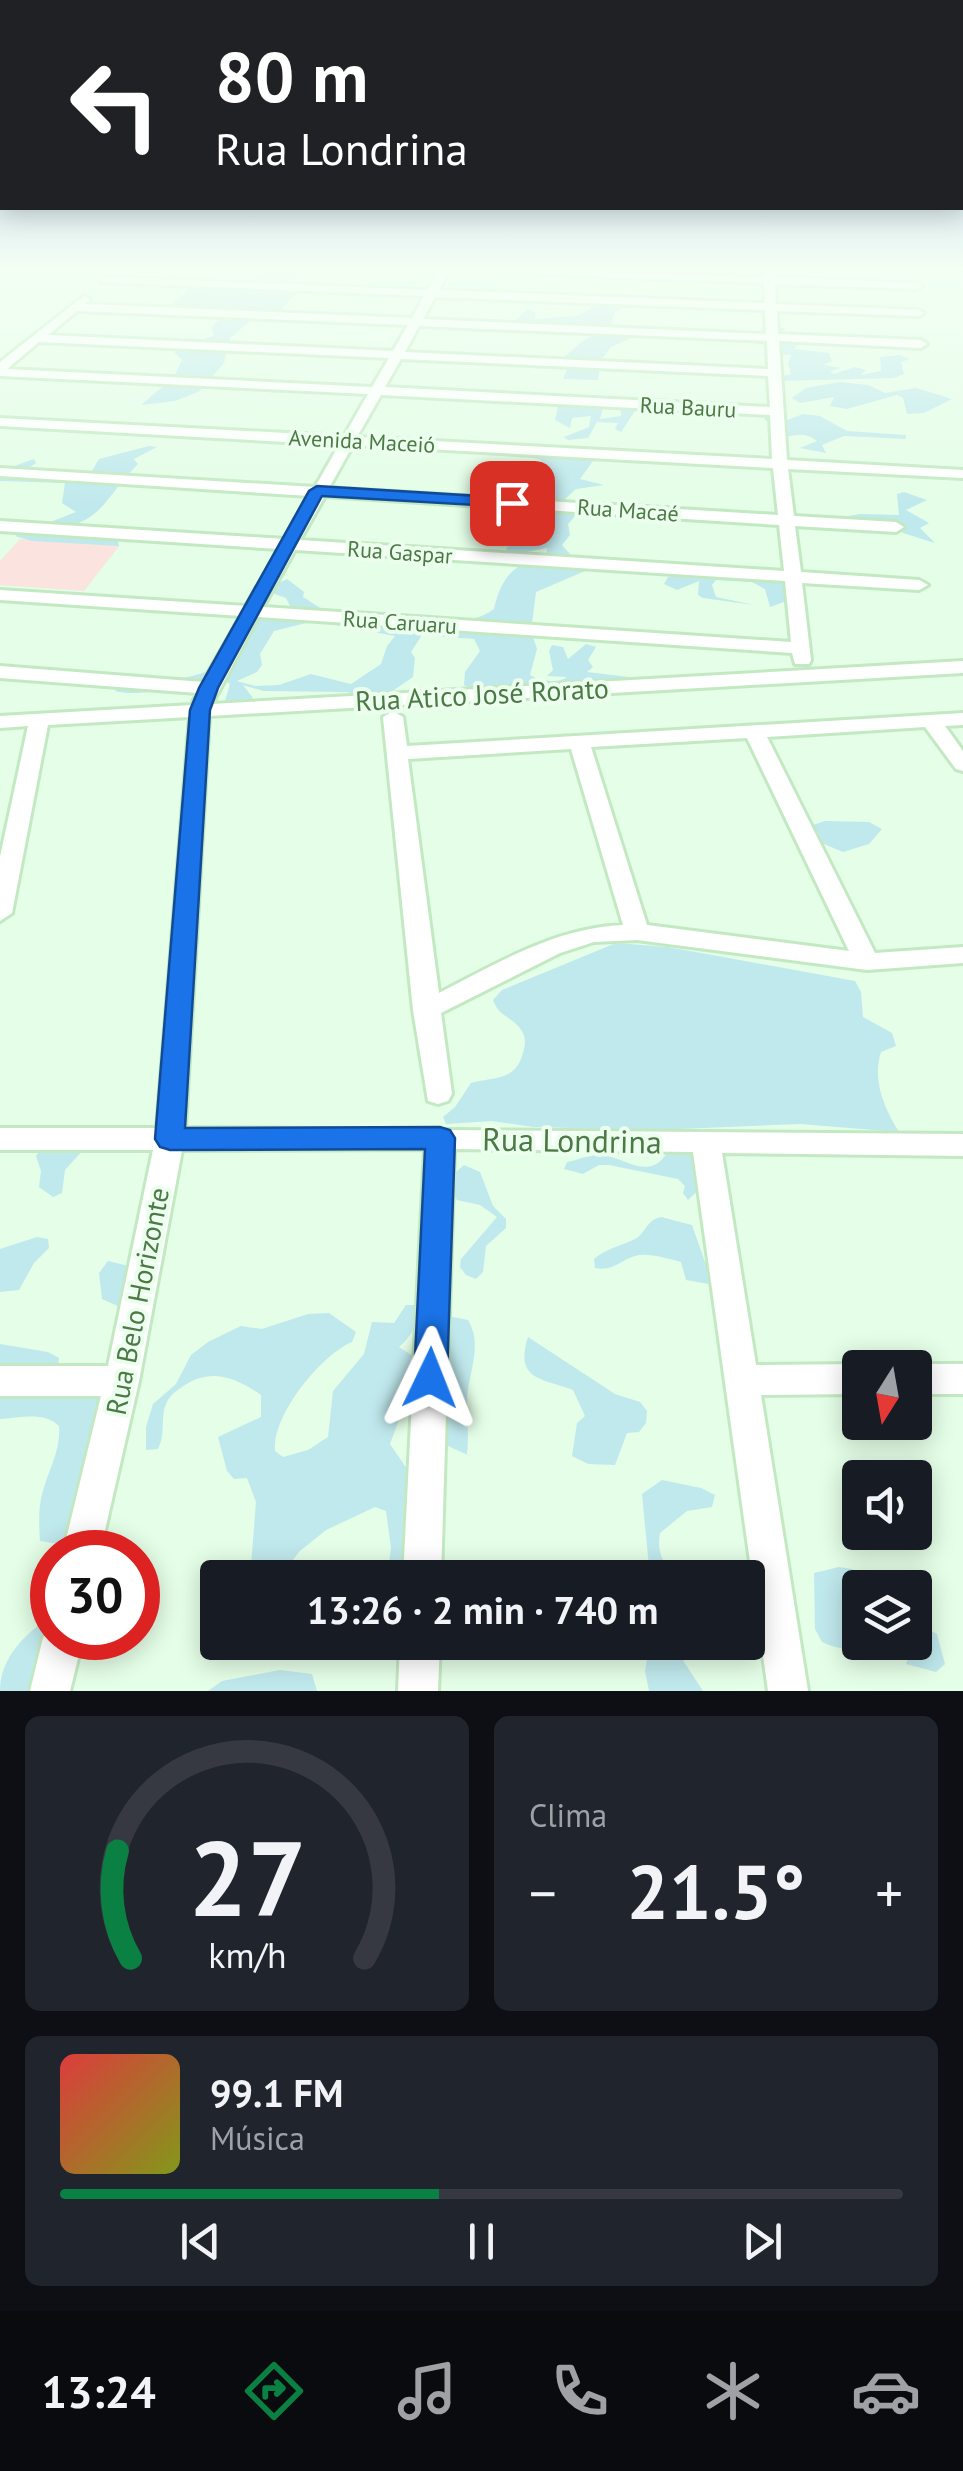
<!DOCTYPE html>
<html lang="pt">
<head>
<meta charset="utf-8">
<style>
  body { margin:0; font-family:"PT Sans",sans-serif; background:#20242c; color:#f1f3f6; height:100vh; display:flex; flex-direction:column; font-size:38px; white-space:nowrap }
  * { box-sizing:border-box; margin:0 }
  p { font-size:32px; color:#9ea1a6 }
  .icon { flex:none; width:55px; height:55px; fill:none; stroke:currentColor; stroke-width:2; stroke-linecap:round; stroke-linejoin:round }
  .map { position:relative; height:1691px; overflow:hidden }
  .side { display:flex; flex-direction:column; gap:25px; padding:25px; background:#0d0f14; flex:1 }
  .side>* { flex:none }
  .top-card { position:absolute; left:0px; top:0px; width:965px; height:210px; box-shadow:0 5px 25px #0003; background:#202124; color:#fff; overflow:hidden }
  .needle { width:65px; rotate:191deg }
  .fabs { position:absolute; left:842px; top:1350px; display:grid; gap:20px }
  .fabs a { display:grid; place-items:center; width:90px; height:90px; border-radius:10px; background:#171b24; box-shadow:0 5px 25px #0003; font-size:50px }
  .speed { position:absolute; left:30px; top:1530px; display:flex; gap:20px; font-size:50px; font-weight:700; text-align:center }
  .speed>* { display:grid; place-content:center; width:130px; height:130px; border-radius:50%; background:#171b24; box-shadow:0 5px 25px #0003; line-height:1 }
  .speed .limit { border:15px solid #d22; background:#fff; color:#111 }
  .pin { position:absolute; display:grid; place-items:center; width:85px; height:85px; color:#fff; margin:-42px; border-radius:20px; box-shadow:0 5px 15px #0006 }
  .me { position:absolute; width:110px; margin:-55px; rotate:2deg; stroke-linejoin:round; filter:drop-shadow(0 0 8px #0008) }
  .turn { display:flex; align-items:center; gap:35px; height:210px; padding:0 50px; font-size:45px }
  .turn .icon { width:130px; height:130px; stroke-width:2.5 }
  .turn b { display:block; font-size:70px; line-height:85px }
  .big { font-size:75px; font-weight:700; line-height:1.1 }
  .side .tile { flex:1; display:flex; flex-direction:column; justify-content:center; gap:15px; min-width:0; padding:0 35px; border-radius:15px; background:#20242c }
  .side .dial { align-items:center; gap:0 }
  .dial svg { height:260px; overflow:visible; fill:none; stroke:#363941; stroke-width:7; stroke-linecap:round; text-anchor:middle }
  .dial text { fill:#f1f3f6; stroke:none }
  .song { display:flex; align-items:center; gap:30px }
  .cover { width:120px; height:120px; border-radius:15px; background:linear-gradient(135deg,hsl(0 70% 55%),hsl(70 70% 35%)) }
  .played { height:10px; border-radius:5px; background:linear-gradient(90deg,#0b8043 45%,#363941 45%) }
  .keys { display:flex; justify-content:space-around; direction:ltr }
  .heat { display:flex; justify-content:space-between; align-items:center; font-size:55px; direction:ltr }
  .side .tiles { flex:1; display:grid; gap:25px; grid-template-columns:1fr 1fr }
  .tile:last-child { grid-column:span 2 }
  .trip { position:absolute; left:200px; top:1560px; width:565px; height:100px; border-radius:10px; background:#171b24; box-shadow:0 5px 25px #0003; font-weight:700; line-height:100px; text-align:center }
  .tab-bar { display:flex; height:160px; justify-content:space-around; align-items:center; background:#090b0e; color:#9ea1a6 }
  .tab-bar .icon { width:70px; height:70px }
  .tab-bar .current { color:#0b8043 }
  .tab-bar b { font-size:45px; color:#f1f3f6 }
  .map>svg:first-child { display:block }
  .education { fill:#fbe4e0 }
  .green { fill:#c0e9ed }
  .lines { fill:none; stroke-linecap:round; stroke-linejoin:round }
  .minor-casing { stroke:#c3e9c3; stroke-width:6 }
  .minor { fill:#fff; fill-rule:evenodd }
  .route { fill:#1a73e8; stroke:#114b97; stroke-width:2.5 }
  .labels { text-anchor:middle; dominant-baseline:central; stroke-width:8; stroke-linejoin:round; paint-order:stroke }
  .far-street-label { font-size:22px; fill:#4d7946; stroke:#ecffee }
  .street-label { font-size:28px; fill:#4d7946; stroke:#ecffee }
  .near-street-label { font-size:32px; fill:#4d7946; stroke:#ecffee }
</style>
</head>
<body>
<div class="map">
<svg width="963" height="1691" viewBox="0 0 963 1691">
  <rect width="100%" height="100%" fill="#e4fee7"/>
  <path class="education" d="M 20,539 L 120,545 L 84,591 L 0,585 L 0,561 Z"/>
  <path class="green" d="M 267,271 L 301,271 L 285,285 L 301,288 L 279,312 L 169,307 L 195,283 L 251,283 Z
    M 617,302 L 709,308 L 623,308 L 615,312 L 611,324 L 590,328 L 512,323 L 528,309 L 536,313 L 534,319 L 577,316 L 593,307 Z
    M 223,316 L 247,316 L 251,320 L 230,338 L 224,363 L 200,391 L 175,401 L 141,405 L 174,377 L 182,360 L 174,352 L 214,335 L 211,327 Z
    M 776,324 L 786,330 L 754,335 L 825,341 L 799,344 L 794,349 L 829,353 L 832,361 L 824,365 L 841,368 L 830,371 L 834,374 L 855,367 L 866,370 L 861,375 L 881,371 L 880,357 L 899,355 L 910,359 L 901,362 L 904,374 L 894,378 L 780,381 L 779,377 L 791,374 L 788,363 L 791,355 L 762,354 L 767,353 L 765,345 L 725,337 L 767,330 Z
    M 608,332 L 636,336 L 611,347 L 601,360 L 598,380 L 563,379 L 567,369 L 544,365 C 574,360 575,335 608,332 Z
    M 840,382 L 868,385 L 885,393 L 916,388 L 952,399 L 924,413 L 907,414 L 903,398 L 897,395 L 847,409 L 830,406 L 834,397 L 800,403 L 792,398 L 806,388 Z
    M 658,401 L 679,403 L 637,408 L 621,432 L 615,429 L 618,423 L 597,422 L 588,438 L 568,440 L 564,437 L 589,427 L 591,416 L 572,418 L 570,428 L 555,420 L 558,406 L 572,402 L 604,405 L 600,419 L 621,416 L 620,405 Z
    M 803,414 L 820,416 L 847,431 L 906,435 L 906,439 L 844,436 L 822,445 L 826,453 L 800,448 L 817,441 C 802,429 789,437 772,441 L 769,437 L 778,429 L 764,419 L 766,416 L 787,420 Z
    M 149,446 L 157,447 L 134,459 L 138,464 C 100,503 106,520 47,533 L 118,541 L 119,546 L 32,541 L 15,536 L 76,512 L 62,503 L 65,483 L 0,481 L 0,471 L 34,459 L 36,463 L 26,470 L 90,474 L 99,459 Z
    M 573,446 L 634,454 L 593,461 L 580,479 L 604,485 L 576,489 L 565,499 L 576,515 L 568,524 L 570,535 L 562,545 L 570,554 L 568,559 L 546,558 L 547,548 L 508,555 L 506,548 L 518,540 L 525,523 L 499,514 L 533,505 L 524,493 L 525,477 L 512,472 L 530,469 L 540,464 L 541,460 L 524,456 L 550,455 L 555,448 Z
    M 904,492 L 927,500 L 906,510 L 929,523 L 920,528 L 935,543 L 903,533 L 894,521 L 826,520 L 860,514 L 899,515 L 897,494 Z
    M 528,563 L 585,571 L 536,592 L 531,631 L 537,649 L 530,675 C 540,681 559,684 567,677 L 547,676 L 553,670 L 549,651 L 552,645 L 563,647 L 568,659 L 586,644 L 596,647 L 588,660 L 593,667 L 587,672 L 629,677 L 620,681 L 474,690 L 464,685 L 465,672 L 480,651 L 474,639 L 422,635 L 411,652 L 415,658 L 413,677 L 382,698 L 345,692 L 263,691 L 243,685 L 253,698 L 250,705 L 225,701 L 230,684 L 222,679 C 191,682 143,699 115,691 L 118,685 C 148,678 186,683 211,669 C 228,660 245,629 257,614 L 291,608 L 286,598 L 269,592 L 271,587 L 287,579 L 304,592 L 303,597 L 322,609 L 306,623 L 274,631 L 260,654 L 262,665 L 257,672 L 237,681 L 255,686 L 279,685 L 311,674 L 351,684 L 381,664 L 387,646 L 395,636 L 336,625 C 371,594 452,641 494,609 C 498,590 507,568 528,563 Z
    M 689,573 L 780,581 L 794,591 L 792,599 L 770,607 L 765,589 L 752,582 L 716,580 L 712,585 L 716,597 L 754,605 L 703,598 L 698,595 L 699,581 L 677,590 L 664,584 L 668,577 Z
    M 825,821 L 869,822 L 882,829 L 869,844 L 843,852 L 819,842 L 811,833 L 813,825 Z
    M 616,943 L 668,947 L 855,981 L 861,992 L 863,1017 L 892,1033 L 896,1046 L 881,1052 C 872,1080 884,1108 899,1132 L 800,1124 L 655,1130 L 533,1127 L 492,1121 L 446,1124 L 443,1117 L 455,1107 L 471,1083 C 499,1076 517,1081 524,1049 C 526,1041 525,1034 519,1027 C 509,1016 498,1015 493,1000 L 502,990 Z
    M 43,1146 L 84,1149 L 65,1170 L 62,1193 L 53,1197 L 39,1187 L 41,1171 L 36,1156 Z
    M 696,1150 L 708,1181 L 688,1200 L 683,1193 L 685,1186 L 678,1179 L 609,1165 L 599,1165 L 583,1174 L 564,1169 L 567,1162 C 578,1160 590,1154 601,1155 C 626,1157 650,1183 668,1151 Z
    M 464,1165 L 480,1172 L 493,1206 L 506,1219 L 506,1228 L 486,1246 L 483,1272 L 476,1279 L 466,1275 L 460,1267 L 461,1259 L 497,1217 L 480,1205 L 457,1200 L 452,1193 L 451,1176 Z
    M 661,1217 L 692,1225 L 710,1276 L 708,1284 L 686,1280 L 681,1262 C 668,1259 653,1254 640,1255 C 621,1258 615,1272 595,1268 L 594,1259 C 607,1248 621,1246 635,1239 C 647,1232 646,1220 661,1217 Z
    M 37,1237 L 48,1239 L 49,1248 L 34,1263 L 19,1290 L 0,1292 L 0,1249 Z
    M 108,1261 L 129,1266 L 122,1308 L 102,1299 L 99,1273 Z
    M 406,1305 L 416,1305 C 419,1324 413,1334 399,1347 L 416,1358 L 415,1376 L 390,1444 L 435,1510 L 446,1577 L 387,1577 L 391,1548 L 386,1511 L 375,1507 L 326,1530 L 300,1551 L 279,1577 L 261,1577 L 251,1566 L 256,1502 L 247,1478 L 234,1479 L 227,1471 L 218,1437 L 261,1417 L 261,1395 C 235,1377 210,1367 182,1387 C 176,1391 169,1396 166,1404 C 160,1419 166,1433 158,1449 L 146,1450 L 146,1427 L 153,1404 L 176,1384 L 191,1355 L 208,1342 L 241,1326 L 262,1329 L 308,1314 L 329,1313 L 356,1332 L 352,1342 C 321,1355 272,1415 275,1451 L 283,1457 L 308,1450 L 328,1437 L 333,1391 L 364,1354 L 372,1322 L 394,1323 Z
    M 448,1316 L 468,1320 C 483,1345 469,1371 467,1398 C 467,1417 469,1434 467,1454 L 470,1456 L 448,1446 L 441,1437 Z
    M 528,1337 L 615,1394 L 640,1402 L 647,1411 L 646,1423 L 639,1432 L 627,1433 L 615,1465 L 588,1464 L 572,1456 L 577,1423 L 585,1416 L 573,1390 C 543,1378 514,1381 528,1337 Z
    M 0,1344 L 48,1352 L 59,1358 L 58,1368 L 96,1389 L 100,1410 L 65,1545 L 40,1541 C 39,1525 38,1506 43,1491 C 49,1469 61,1450 59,1426 C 44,1411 20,1418 0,1419 Z
    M 662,1480 L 701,1488 L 715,1495 L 712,1507 L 687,1511 L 660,1533 C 656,1554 665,1573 687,1577 L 650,1577 L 642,1494 Z
    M 839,1567 L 852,1569 L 868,1587 L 860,1588 L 860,1642 L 915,1642 L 915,1623 L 937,1634 L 945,1664 L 936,1672 L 906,1664 L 908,1659 C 880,1638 857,1659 822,1642 L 815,1629 L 814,1573 Z
    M 52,1616 L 52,1638 L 61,1638 L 42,1691 L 0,1691 C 0,1658 25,1633 52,1616 Z
    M 650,1643 L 677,1643 L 684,1662 L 703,1691 L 649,1691 L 645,1671 Z
    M 280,1670 L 312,1674 L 317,1691 L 208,1691 L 222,1681 Z"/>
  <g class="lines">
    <defs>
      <path id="minor" d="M 439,271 L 449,271 L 439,290 L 765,303 L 764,283 L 533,274 L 528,271 L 764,277 L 764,271 L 774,271 L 775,277 L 917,283 L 922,286 L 917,289 L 775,284 L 776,304 L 918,310 L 924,313 L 918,316 L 777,311 L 778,334 L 921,340 L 927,344 L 921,348 L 779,341 L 787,460 L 963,470 L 963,478 L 788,469 L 794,516 L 896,522 L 904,527 L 896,532 L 795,526 L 801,572 L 919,580 L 928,585 L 919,590 L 802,583 L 811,660 L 809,664 L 795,664 L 792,653 L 258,617 L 212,704 L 963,661 L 963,673 L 209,716 L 185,1128 L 963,1134 L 963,1156 L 722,1153 L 756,1365 L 860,1364 L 870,1368 L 860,1368 L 860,1394 L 761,1395 L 808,1691 L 768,1691 L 693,1152 L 454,1149 L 441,1578 L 403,1578 L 425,1149 L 182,1150 L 139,1381 L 100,1552 L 63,1552 L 101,1396 L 0,1396 L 0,1366 L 108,1366 L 153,1150 L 0,1150 L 0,1128 L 157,1128 L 190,717 L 48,725 L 12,913 L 0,921 L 0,857 L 28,726 L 0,728 L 0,716 L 192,705 L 197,693 L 0,678 L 0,666 L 203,682 L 241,616 L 0,600 L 0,590 L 246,606 L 279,549 L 0,531 L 0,521 L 285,539 L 310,496 L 0,476 L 0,468 L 315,487 L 339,445 L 0,426 L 0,418 L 344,436 L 368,394 L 0,376 L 0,362 L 84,296 L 90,299 L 85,304 L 412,318 L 424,296 L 101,282 L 105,277 L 428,290 ZM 435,297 L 765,310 L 766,334 L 423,319 ZM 77,311 L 408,325 L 393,351 L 48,335 ZM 419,326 L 767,341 L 768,369 L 405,352 ZM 39,342 L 389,358 L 372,387 L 7,369 ZM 401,359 L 768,376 L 770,407 L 385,387 ZM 381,395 L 770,415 L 772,459 L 357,437 ZM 353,445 L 773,468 L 778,515 L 329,488 ZM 325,496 L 779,525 L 784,571 L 300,540 ZM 295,550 L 785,581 L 791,642 L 263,607 Z
        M 393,711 L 403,717 L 407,746 L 963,713 L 963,725 L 945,726 L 963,751 L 963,771 L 956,769 L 925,727 L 767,737 L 875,953 L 963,947 L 963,963 L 867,970 L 637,940 L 594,942 L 560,953 L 441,1013 L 452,1094 L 448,1101 L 438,1104 L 428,1101 L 413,1010 L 383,717 ZM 747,738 L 849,951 L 647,925 L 591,747 ZM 571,749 L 623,925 C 555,928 498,963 439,993 L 408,759 Z
        M 915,1364 L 963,1364 L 963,1394 L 915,1394 L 915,1368 L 905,1368 Z
        M 52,1623 L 52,1638 L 83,1638 L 70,1691 L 30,1691 L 43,1638 Z
        M 400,1642 L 440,1642 L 438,1691 L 398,1691 Z"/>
    </defs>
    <use href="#minor" class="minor-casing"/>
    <use href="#minor" class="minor"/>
  </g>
  <linearGradient id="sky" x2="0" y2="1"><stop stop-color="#a1b5e9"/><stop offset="0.53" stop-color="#f3fff4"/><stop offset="1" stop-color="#f3fff4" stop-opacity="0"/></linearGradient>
  <rect width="963" height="507" fill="url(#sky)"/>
  <path class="route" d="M 317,486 L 512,498 L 520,503 L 512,507 L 322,496 L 218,688 L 210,710 L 185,1128 L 440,1127 L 450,1130 L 455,1138 L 447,1378 L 443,1389 L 430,1393 L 418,1389 L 414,1378 L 425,1149 L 170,1150 L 160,1147 L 155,1139 L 190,710 L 199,688 L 309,491 Z"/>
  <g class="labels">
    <g class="far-street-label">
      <text transform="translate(688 407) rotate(3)">Rua Bauru</text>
      <text transform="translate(362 441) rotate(3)">Avenida Maceió</text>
      <text transform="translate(628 510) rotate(4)">Rua Macaé</text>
      <text transform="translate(400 552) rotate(4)">Rua Gaspar</text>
      <text transform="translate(400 622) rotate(4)">Rua Caruaru</text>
    </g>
    <g class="street-label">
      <text transform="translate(482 694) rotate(-3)">Rua Atico José Rorato</text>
      <text transform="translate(137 1301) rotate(-79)">Rua Belo Horizonte</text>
    </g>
    <g class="near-street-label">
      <text transform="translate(572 1140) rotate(1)">Rua Londrina</text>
    </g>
  </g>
</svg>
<div class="fabs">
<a><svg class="needle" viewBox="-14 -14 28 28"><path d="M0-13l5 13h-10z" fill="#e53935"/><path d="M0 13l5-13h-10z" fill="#9ea1a6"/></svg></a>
<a><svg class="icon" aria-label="sound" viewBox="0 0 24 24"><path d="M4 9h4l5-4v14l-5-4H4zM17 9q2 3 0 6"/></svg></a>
<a><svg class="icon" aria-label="layers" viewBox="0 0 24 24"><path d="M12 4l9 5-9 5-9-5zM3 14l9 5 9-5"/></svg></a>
</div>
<div class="speed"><div class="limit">30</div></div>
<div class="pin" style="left:512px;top:503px;background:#d93025"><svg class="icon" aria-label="arrive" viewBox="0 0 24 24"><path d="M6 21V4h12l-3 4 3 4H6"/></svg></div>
<svg class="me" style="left:430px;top:1378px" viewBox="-20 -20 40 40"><path d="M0-17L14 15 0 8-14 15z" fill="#1a73e8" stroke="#fff" stroke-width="4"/></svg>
<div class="trip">13:26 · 2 min · 740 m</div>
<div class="top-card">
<div class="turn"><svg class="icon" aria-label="left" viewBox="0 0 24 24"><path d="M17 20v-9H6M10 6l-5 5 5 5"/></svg><div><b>80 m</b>Rua Londrina</div></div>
</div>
</div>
<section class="side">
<div class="tiles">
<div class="tile dial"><svg viewBox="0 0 100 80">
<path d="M14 69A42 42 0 1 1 86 69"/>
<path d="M14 69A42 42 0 0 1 10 36" stroke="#0b8043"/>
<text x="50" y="56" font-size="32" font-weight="700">27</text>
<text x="50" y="72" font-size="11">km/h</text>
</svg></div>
<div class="tile"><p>Clima</p>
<div class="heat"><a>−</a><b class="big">21.5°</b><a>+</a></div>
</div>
<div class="tile">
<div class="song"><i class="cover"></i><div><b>99.1 FM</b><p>Música</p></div></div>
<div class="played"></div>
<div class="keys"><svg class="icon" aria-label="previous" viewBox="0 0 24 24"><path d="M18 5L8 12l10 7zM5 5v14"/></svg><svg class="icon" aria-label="pause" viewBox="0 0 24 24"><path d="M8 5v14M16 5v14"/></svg><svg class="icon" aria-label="next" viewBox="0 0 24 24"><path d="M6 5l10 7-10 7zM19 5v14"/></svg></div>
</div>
</div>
</section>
<nav class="tab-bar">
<b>13:24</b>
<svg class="icon current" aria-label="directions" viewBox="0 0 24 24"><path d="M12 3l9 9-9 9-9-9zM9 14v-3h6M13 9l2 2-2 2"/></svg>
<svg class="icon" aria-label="music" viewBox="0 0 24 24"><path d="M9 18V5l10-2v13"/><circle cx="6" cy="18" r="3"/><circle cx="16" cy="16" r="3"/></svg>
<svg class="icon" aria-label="phone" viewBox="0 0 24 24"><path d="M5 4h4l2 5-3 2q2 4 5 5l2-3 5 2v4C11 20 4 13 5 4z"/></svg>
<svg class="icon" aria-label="climate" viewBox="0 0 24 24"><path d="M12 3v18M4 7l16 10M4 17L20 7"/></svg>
<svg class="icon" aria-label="car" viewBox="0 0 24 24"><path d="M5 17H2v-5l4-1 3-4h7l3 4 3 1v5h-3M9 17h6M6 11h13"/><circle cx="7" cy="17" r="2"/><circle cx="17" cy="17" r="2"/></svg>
</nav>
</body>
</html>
